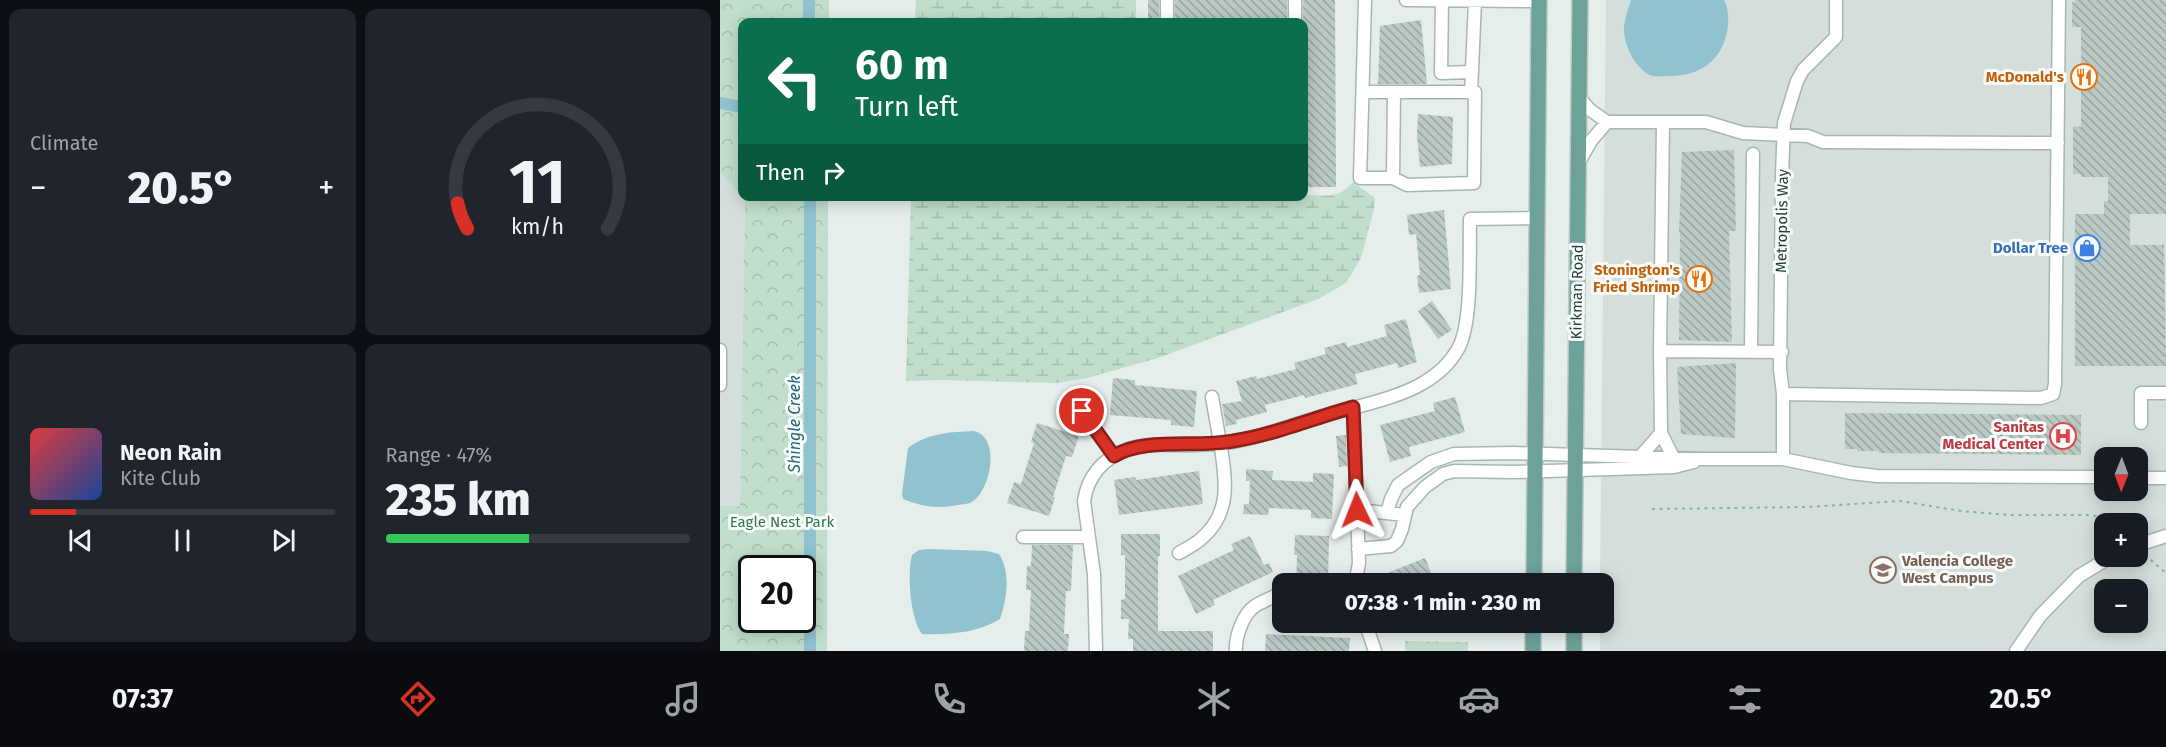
<!DOCTYPE html>
<html lang="en">
<head>
<meta charset="utf-8">
<style>
  body { margin:0; font-family:"Fira Sans",sans-serif; background:#20242c; color:#f1f3f6; height:100vh; display:flex; flex-direction:column; font-size:22px; white-space:nowrap }
  * { box-sizing:border-box; margin:0 }
  p { font-size:20px; color:#9ea1a6 }
  .icon { flex:none; width:33px; height:33px; fill:none; stroke:currentColor; stroke-width:2; stroke-linecap:round; stroke-linejoin:round }
  .map { position:relative; flex:1; overflow:hidden }
  .sheet { display:flex; flex-direction:column; gap:9px; padding:9px; background:#0d0f14; width:720px }
  .sheet>* { flex:none }
  .hud { position:absolute; left:18px; top:18px; width:570px; height:183px; border-radius:12px; box-shadow:0 3px 15px #0003; background:#0b6e4f; color:#fff; overflow:hidden }
  .needle { width:39px; rotate:181deg }
  .controls { position:absolute; left:1374px; top:447px; display:grid; gap:12px }
  .controls a { display:grid; place-items:center; width:54px; height:54px; border-radius:12px; background:#171b24; box-shadow:0 3px 15px #0003; font-size:30px }
  .speed { position:absolute; left:18px; top:555px; display:flex; gap:12px; font-size:30px; font-weight:700; text-align:center }
  .speed>* { display:grid; place-content:center; width:78px; height:78px; border-radius:50%; background:#171b24; box-shadow:0 3px 15px #0003; line-height:1 }
  .speed .limit { border:3px solid #111; border-radius:9px; background:#fff; color:#111 }
  .pin { position:absolute; display:grid; place-items:center; width:51px; height:51px; color:#fff; margin:-26px; border:3px solid #fff; border-radius:50%; box-shadow:0 2px 6px #0007 }
  .me { position:absolute; width:66px; margin:-33px; rotate:358deg; stroke-linejoin:round; filter:drop-shadow(0 0 4px #0008) }
  .turn { display:flex; align-items:center; gap:21px; height:126px; padding:0 18px; font-size:27px }
  .turn .icon { width:78px; height:78px; stroke-width:2.5 }
  .turn b { display:block; font-size:42px; line-height:51px }
  .then { display:flex; align-items:center; height:57px; padding:0 18px; background:#0003; gap:12px; font-size:22px }
  .big { font-size:45px; font-weight:800; line-height:1.1 }
  .sheet .widget { flex:1; display:flex; flex-direction:column; justify-content:center; gap:9px; min-width:0; padding:0 21px; border-radius:12px; background:#20242c }
  .sheet .dial { align-items:center; gap:0 }
  .dial svg { height:156px; overflow:visible; fill:none; stroke:#363941; stroke-width:7; stroke-linecap:round; text-anchor:middle }
  .dial text { fill:#f1f3f6; stroke:none }
  .song { display:flex; align-items:center; gap:18px }
  .cover { width:72px; height:72px; border-radius:9px; background:linear-gradient(135deg,hsl(0 70% 55%),hsl(220 70% 35%)) }
  .played { height:6px; border-radius:3px; background:linear-gradient(90deg,#d93025 15%,#363941 15%) }
  .keys { display:flex; justify-content:space-around; direction:ltr }
  .heat { display:flex; justify-content:space-between; align-items:center; font-size:33px; direction:ltr }
  .charge { height:9px; border-radius:4px; background:linear-gradient(90deg,#34c759 47%,#363941 0) }
  .sheet .tiles { flex:1; display:grid; gap:9px; grid-template-columns:repeat(2,1fr) }
  .trip { position:absolute; left:552px; top:573px; width:342px; height:60px; border-radius:12px; background:#171b24; box-shadow:0 3px 15px #0003; font-weight:800; line-height:60px; text-align:center }
  .dock { display:flex; height:96px; justify-content:space-around; align-items:center; background:#090b0e; color:#9ea1a6 }
  .dock .icon { width:42px; height:42px }
  .dock .active { color:#d93025 }
  .dock b { font-size:27px; color:#f1f3f6 }
  main { display:flex; flex:1; min-height:0 }
  .map>svg:first-child { display:block }
  .built { fill:#d4deda; fill-rule:evenodd }
  .forest { fill:url(#forest-crowns); fill-rule:evenodd }
  .wetland { fill:url(#wetland-marsh) }
  .water { fill:#91c2d0 }
  .lines { fill:none; stroke-linecap:round; stroke-linejoin:round }
  .canal { stroke:#91c2d0; stroke-width:12 }
  .building { fill:url(#building-back-hatch) }
  .minor-casing { stroke:#a8b6b3; stroke-width:15 }
  .major-casing { stroke:#c2cac8; stroke-width:18 }
  .path { stroke:#88b0a7; stroke-width:2; stroke-dasharray:3 4.5; stroke-linecap:butt }
  .minor { stroke:#fff; stroke-width:12 }
  .major { stroke:#6da298; stroke-width:15 }
  .route-casing { stroke:#8d1f18; stroke-width:15 }
  .route { stroke:#d93025; stroke-width:10 }
  .labels { text-anchor:middle; dominant-baseline:central; stroke-width:6; stroke-linejoin:round; paint-order:stroke }
  .food-label { font-size:15px; font-weight:bold; fill:#c56008; stroke:#f7fbf9; text-anchor:end }
  .street-label { font-size:15px; fill:#25403b; stroke:#f7fbf9 }
  .shop-label { font-size:15px; font-weight:bold; fill:#366cbe; stroke:#f7fbf9; text-anchor:end }
  .health-label { font-size:15px; font-weight:bold; fill:#be3a42; stroke:#f7fbf9; text-anchor:end }
  .park-label { font-size:15px; fill:#317651; stroke:#f7fbf9 }
  .education-label { font-size:15px; font-weight:bold; fill:#785e54; stroke:#f7fbf9; text-anchor:start }
  .water-label { font-size:16px; font-style:italic; fill:#21647a; stroke:#f7fbf9 }
</style>
</head>
<body>
<main>
<section class="sheet">
<div class="tiles">
<div class="widget"><p>Climate</p>
<div class="heat"><a>−</a><b class="big">20.5°</b><a>+</a></div>
</div>
<div class="widget dial"><svg viewBox="0 0 100 80">
<path d="M14 69A42 42 0 1 1 86 69"/>
<path d="M14 69A42 42 0 0 1 9 56" stroke="#d93025"/>
<text x="50" y="56" font-size="32" font-weight="700">11</text>
<text x="50" y="72" font-size="11">km/h</text>
</svg></div>
<div class="widget">
<div class="song"><i class="cover"></i><div><b>Neon Rain</b><p>Kite Club</p></div></div>
<div class="played"></div>
<div class="keys"><svg class="icon" aria-label="previous" viewBox="0 0 24 24"><path d="M18 5L8 12l10 7zM5 5v14"/></svg><svg class="icon" aria-label="pause" viewBox="0 0 24 24"><path d="M8 5v14M16 5v14"/></svg><svg class="icon" aria-label="next" viewBox="0 0 24 24"><path d="M6 5l10 7-10 7zM19 5v14"/></svg></div>
</div>
<div class="widget"><p>Range · 47%</p><b class="big">235 km</b><div class="charge"></div></div>
</div>
</section>
<div class="map">
<svg width="1446" height="651" viewBox="0 0 1446 651">
  <defs>
    <pattern id="forest-crowns" width="20" height="18" patternUnits="userSpaceOnUse" patternTransform="scale(1.5)"><rect width="20" height="18" fill="#c0decb"/><path d="M2 6a3 3 0 1 1 6 0M12 15a3 3 0 1 1 6 0" fill="none" stroke="#a5c0af"/></pattern>
    <pattern id="wetland-marsh" width="20" height="14" patternUnits="userSpaceOnUse" patternTransform="scale(1.5)"><rect width="20" height="14" fill="#c0decb"/><path d="M1 5h8M5 5V1M11 12h8M15 12V8" fill="none" stroke="#a5c0af"/></pattern>
    <pattern id="building-back-hatch" width="6" height="6" patternUnits="userSpaceOnUse" patternTransform="scale(1.5)"><rect width="6" height="6" fill="#bbc9c4"/><path d="M-1 5l2 2M0 0l6 6M5-1l2 2" fill="none" stroke="#98a5a0"/></pattern>
  </defs>
  <rect width="100%" height="100%" fill="#e6eeeb"/>
  <path class="built" d="M 886,0 L 1446,0 L 1446,651 L 880,651 L 880,623 L 884,622 L 884,584 L 880,583 ZM 1384,458 L 1418,458 L 1418,490 L 1384,490 ZM 1384,524 L 1418,524 L 1418,556 L 1384,556 ZM 1384,590 L 1418,590 L 1418,622 L 1384,622 Z
    M 0,172 L 25,199 L 20,506 L 0,506 Z"/>
  <path class="forest" d="M 0,0 L 109,0 L 109,22 L 22,22 L 22,196 L 0,172 Z
    M 23,196 L 108,197 L 107,651 L 0,651 L 0,506 L 20,506 L 25,199 ZM 32,568 L 82,568 L 82,620 L 32,620 Z
    M 685,641 L 748,642 L 748,651 L 685,651 Z"/>
  <path class="wetland" d="M 196,0 L 416,0 L 416,22 L 195,22 Z
    M 633,182 L 655,198 L 654,209 L 641,258 L 626,283 L 598,299 L 435,359 L 367,378 L 338,383 L 220,380 L 186,381 L 191,197 L 584,196 L 584,195 C 604,195 618,200 633,182 Z"/>
  <path class="water" d="M 911,0 L 1004,0 C 1009,9 1009,22 1007,32 C 1001,62 978,77 947,76 C 943,76 937,77 933,76 C 916,71 903,44 904,27 C 905,18 908,9 911,0 Z
    M 254,431 C 281,437 271,490 252,502 C 248,504 243,504 238,505 C 217,509 203,507 183,499 L 182,494 L 188,448 C 207,433 232,432 254,431 Z
    M 209,549 L 267,551 L 279,554 C 291,573 287,598 280,619 C 258,633 228,635 202,634 C 190,618 187,574 192,555 L 199,550 Z"/>
  <g class="lines">
    <path class="canal" d="M 89,0 L 89,22
      M 0,103 L 22,107
      M 90,196 L 90,651"/>
  </g>
  <path class="building" d="M 428,0 L 439,0 L 439,22 L 428,22 Z
    M 455,0 L 567,0 L 567,22 L 455,22 Z
    M 583,0 L 615,0 L 616,187 L 584,187 Z
    M 1355,0 L 1446,0 L 1446,214 L 1410,214 L 1410,245 L 1444,245 L 1446,366 L 1355,366 L 1355,214 L 1384,214 L 1384,201 L 1388,201 L 1388,177 L 1361,177 L 1361,174 L 1353,174 L 1353,126 L 1361,127 L 1361,27 L 1352,27 L 1352,2 L 1355,3 Z
    M 701,20 L 707,84 L 658,84 L 660,26 Z
    M 698,114 L 733,117 L 732,164 L 700,167 L 697,136 Z
    M 1014,150 L 1016,231 L 1009,231 L 1012,342 L 959,340 L 960,232 L 959,232 L 962,152 Z
    M 724,210 L 731,289 L 699,293 L 697,276 L 700,275 L 696,234 L 689,235 L 687,215 Z
    M 712,301 L 732,330 L 718,339 L 698,311 Z
    M 686,319 L 697,362 L 678,368 L 677,363 L 635,374 L 638,384 L 585,398 L 584,395 L 545,405 L 547,412 L 516,420 L 517,424 L 506,426 L 502,404 L 522,401 L 516,381 L 536,376 L 537,379 L 576,369 L 574,363 L 606,354 L 604,348 L 626,342 L 627,347 L 667,336 L 664,325 Z
    M 1016,363 L 1015,438 L 961,434 L 957,367 Z
    M 393,378 L 415,380 L 415,385 L 477,391 L 474,427 L 451,425 L 451,420 L 390,415 Z
    M 370,387 L 381,401 L 370,409 L 360,394 Z
    M 735,397 L 745,432 L 689,447 L 691,456 L 670,462 L 660,425 L 715,411 L 713,403 Z
    M 1125,413 L 1361,415 L 1361,455 L 1159,453 L 1159,451 L 1137,451 L 1137,449 L 1125,449 Z
    M 317,423 L 359,436 L 352,457 L 346,456 L 333,497 L 335,497 L 329,516 L 287,503 L 294,482 L 301,484 L 314,443 L 311,442 Z
    M 626,435 L 627,466 L 619,467 L 616,436 Z
    M 526,469 L 553,471 L 552,480 L 593,482 L 593,473 L 614,474 L 612,519 L 591,518 L 591,510 L 549,508 L 548,515 L 523,514 L 524,504 L 529,504 L 530,481 L 526,481 Z
    M 479,471 L 483,504 L 399,515 L 394,480 L 415,477 L 416,480 Z
    M 401,534 L 440,534 L 440,556 L 438,556 L 438,631 L 493,631 L 493,651 L 413,651 L 413,639 L 408,639 L 409,619 L 401,619 L 401,600 L 405,599 L 405,555 L 401,555 Z
    M 575,535 L 609,536 L 608,584 L 576,584 L 577,555 L 574,555 Z
    M 530,536 L 544,565 L 549,563 L 553,572 L 493,600 L 495,605 L 476,614 L 458,576 L 514,550 L 511,544 Z
    M 312,545 L 353,545 L 351,591 L 346,591 L 344,634 L 349,634 L 348,651 L 304,651 L 305,631 L 309,631 L 311,590 L 306,590 L 307,566 L 311,566 Z
    M 705,558 L 716,584 L 669,584 L 665,574 Z
    M 546,634 L 630,638 L 629,651 L 545,651 Z"/>
  <g class="lines">
    <defs>
      <path id="minor" d="M 686,0 L 819,1
        M 722,0 L 721,73 L 752,72
        M 447,22 L 447,0
        M 575,22 L 575,0
        M 643,92 L 755,92 L 754,183 L 687,185 L 673,178 L 640,178 L 645,0
        M 751,93 L 755,1
        M 887,122 L 986,122 L 1023,133 L 1088,136 L 1103,142 L 1338,143
        M 943,122 L 940,351 L 941,433 L 953,457
        M 859,162 L 871,141 L 887,122 L 869,109 L 859,97
        M 673,178 L 674,92
        M 0,350 L 0,385
        M 940,351 L 1062,352
        M 1031,352 L 1033,154
        M 1063,394 L 1321,398 L 1333,394 L 1335,384 L 1339,0
        M 351,396 L 394,456
        M 633,407 L 639,563 L 635,584
        M 1421,423 L 1421,393 L 1446,393
        M 920,457 L 941,433
        M 1063,459 L 1063,394 L 1060,369 L 1062,174 L 1064,123 L 1077,81 L 1083,70 L 1116,37 L 1116,0
        M 1418,478 L 1446,478
        M 637,510 L 685,515
        M 667,513 L 671,499 L 678,485 L 711,462 L 734,454 L 794,453 L 984,459 L 1063,459 L 1131,473 L 1157,476 L 1384,477
        M 303,537 L 368,537
        M 1418,545 L 1446,536
        M 638,549 L 671,546 L 677,541 L 682,529 L 687,507 L 705,487 L 723,474 L 734,471 L 794,472 L 954,467 L 974,462
        M 459,553 C 466,549 476,544 482,538 C 511,513 506,481 501,448 C 498,431 495,414 492,397
        M 645,622 L 655,651
        M 376,651 L 374,574 L 364,501 C 368,475 384,458 408,449 C 429,442 455,446 476,445 C 488,445 501,443 512,442 C 542,437 571,425 600,417 C 629,408 677,399 703,383 C 717,375 730,363 738,349 C 753,323 749,251 750,219 L 818,218
        M 516,651 C 515,637 523,614 535,606 C 543,601 553,597 562,593
        M 1296,651 L 1320,616 L 1359,576 L 1392,556"/>
      <path id="major" d="M 814,584 L 819,0
        M 854,584 L 860,0
        M 813,651 L 813,622
        M 854,651 L 854,622"/>
    </defs>
    <use href="#minor" class="minor-casing"/>
    <use href="#major" class="major-casing"/>
    <path class="path" d="M 932,509 L 1087,507 L 1180,501 L 1241,511 L 1288,515 L 1365,515 L 1409,519 L 1410,524
      M 1425,555 L 1446,573"/>
    <use href="#minor" class="minor"/>
    <use href="#major" class="major"/>
  </g>
  <g class="lines">
    <defs>
      <path id="route" d="M 362,411 L 394,456 C 425,437 476,448 513,441 C 553,435 594,418 633,407 L 637,510"/>
    </defs>
    <use href="#route" class="route-casing"/>
    <use href="#route" class="route"/>
  </g>
  <defs>
    <symbol id="restaurant-ring" viewBox="-11 -11 22 22"><circle r="9.5" fill="#f7fbf9" stroke="#e8710a" stroke-width="1.5"/><path d="M-5-6h1v4h1v-4h1v4h1v-4h1v5L-1.5 .5V6h-2V.5L-5-1ZM5-6V6H3V1.5H1.5Q1.5-4 5-6Z" fill="#e8710a"/></symbol>
    <symbol id="shop-ring" viewBox="-11 -11 22 22"><circle r="9.5" fill="#f7fbf9" stroke="#3f7fe0" stroke-width="1.5"/><path d="M-5-2.5h2.3a2.7 3.5 0 0 1 5.4 0H5L5.5 6h-11ZM-1.5-2.5h3a1.5 2.3 0 0 0-3 0Z" fill="#3f7fe0"/></symbol>
    <symbol id="hospital-ring" viewBox="-11 -11 22 22"><circle r="9.5" fill="#f7fbf9" stroke="#e0444e" stroke-width="1.5"/><path d="M-5-5h3v3.5h4V-5h3V5h-3V1.5h-4V5h-3Z" fill="#e0444e"/></symbol>
    <symbol id="university-ring" viewBox="-11 -11 22 22"><circle r="9.5" fill="#f7fbf9" stroke="#8d6e63" stroke-width="1.5"/><path d="M0-5L7-2L0 1L-7-2ZM-4 1L0 2.5L4 1V4Q0 6-4 4Z" fill="#8d6e63"/></symbol>
  </defs>
  <g fill-rule="evenodd">
    <use href="#restaurant-ring" x="1349" y="62" width="30" height="30"/>
    <use href="#shop-ring" x="1352" y="233" width="30" height="30"/>
    <use href="#restaurant-ring" x="964" y="264" width="30" height="30"/>
    <use href="#hospital-ring" x="1328" y="421" width="30" height="30"/>
    <use href="#university-ring" x="1148" y="555" width="30" height="30"/>
  </g>
  <g class="labels">
    <g class="food-label">
      <text x="1344" y="77">McDonald's</text>
      <text x="960" y="270">Stonington's<tspan x="960" dy="17">Fried Shrimp</tspan></text>
    </g>
    <g class="street-label">
      <text transform="translate(1062 221) rotate(-89)">Metropolis Way</text>
      <text transform="translate(857 292) rotate(-89)">Kirkman Road</text>
    </g>
    <g class="shop-label">
      <text x="1348" y="248">Dollar Tree</text>
    </g>
    <g class="health-label">
      <text x="1324" y="427">Sanitas<tspan x="1324" dy="17">Medical Center</tspan></text>
    </g>
    <g class="park-label">
      <text x="62" y="522">Eagle Nest Park</text>
    </g>
    <g class="education-label">
      <text x="1182" y="561">Valencia College<tspan x="1182" dy="17">West Campus</tspan></text>
    </g>
    <g class="water-label">
      <text transform="translate(74 424) rotate(-90)">Shingle Creek</text>
    </g>
  </g>
</svg>
<div class="controls">
<a><svg class="needle" viewBox="-14 -14 28 28"><path d="M0-13l5 13h-10z" fill="#e53935"/><path d="M0 13l5-13h-10z" fill="#9ea1a6"/></svg></a>
<a>+</a>
<a>−</a>
</div>
<div class="speed"><div class="limit">20</div></div>
<div class="pin" style="left:362px;top:411px;background:#d93025"><svg class="icon" aria-label="arrive" viewBox="0 0 24 24"><path d="M6 21V4h12l-3 4 3 4H6"/></svg></div>
<svg class="me" style="left:637px;top:510px" viewBox="-20 -20 40 40"><path d="M0-17L14 15 0 8-14 15z" fill="#d93025" stroke="#fff" stroke-width="4"/></svg>
<div class="trip">07:38 · 1 min · 230 m</div>
<div class="hud">
<div class="turn"><svg class="icon" aria-label="left" viewBox="0 0 24 24"><path d="M17 20v-9H6M10 6l-5 5 5 5"/></svg><div><b>60 m</b>Turn left</div></div>
<div class="then">Then<svg class="icon" aria-label="right" viewBox="0 0 24 24"><path d="M7 20v-9h11M14 6l5 5-5 5"/></svg></div>
</div>
</div>
</main>
<nav class="dock">
<b>07:37</b>
<svg class="icon active" aria-label="directions" viewBox="0 0 24 24"><path d="M12 3l9 9-9 9-9-9zM9 14v-3h6M13 9l2 2-2 2"/></svg>
<svg class="icon" aria-label="music" viewBox="0 0 24 24"><path d="M9 18V5l10-2v13"/><circle cx="6" cy="18" r="3"/><circle cx="16" cy="16" r="3"/></svg>
<svg class="icon" aria-label="phone" viewBox="0 0 24 24"><path d="M5 4h4l2 5-3 2q2 4 5 5l2-3 5 2v4C11 20 4 13 5 4z"/></svg>
<svg class="icon" aria-label="climate" viewBox="0 0 24 24"><path d="M12 3v18M4 7l16 10M4 17L20 7"/></svg>
<svg class="icon" aria-label="car" viewBox="0 0 24 24"><path d="M5 17H2v-5l4-1 3-4h7l3 4 3 1v5h-3M9 17h6M6 11h13"/><circle cx="7" cy="17" r="2"/><circle cx="17" cy="17" r="2"/></svg>
<svg class="icon" aria-label="filters" viewBox="0 0 24 24"><path d="M4 7h16M4 17h16"/><circle cx="9" cy="7" r="2"/><circle cx="15" cy="17" r="2"/></svg>
<b>20.5°</b>
</nav>
</body>
</html>
